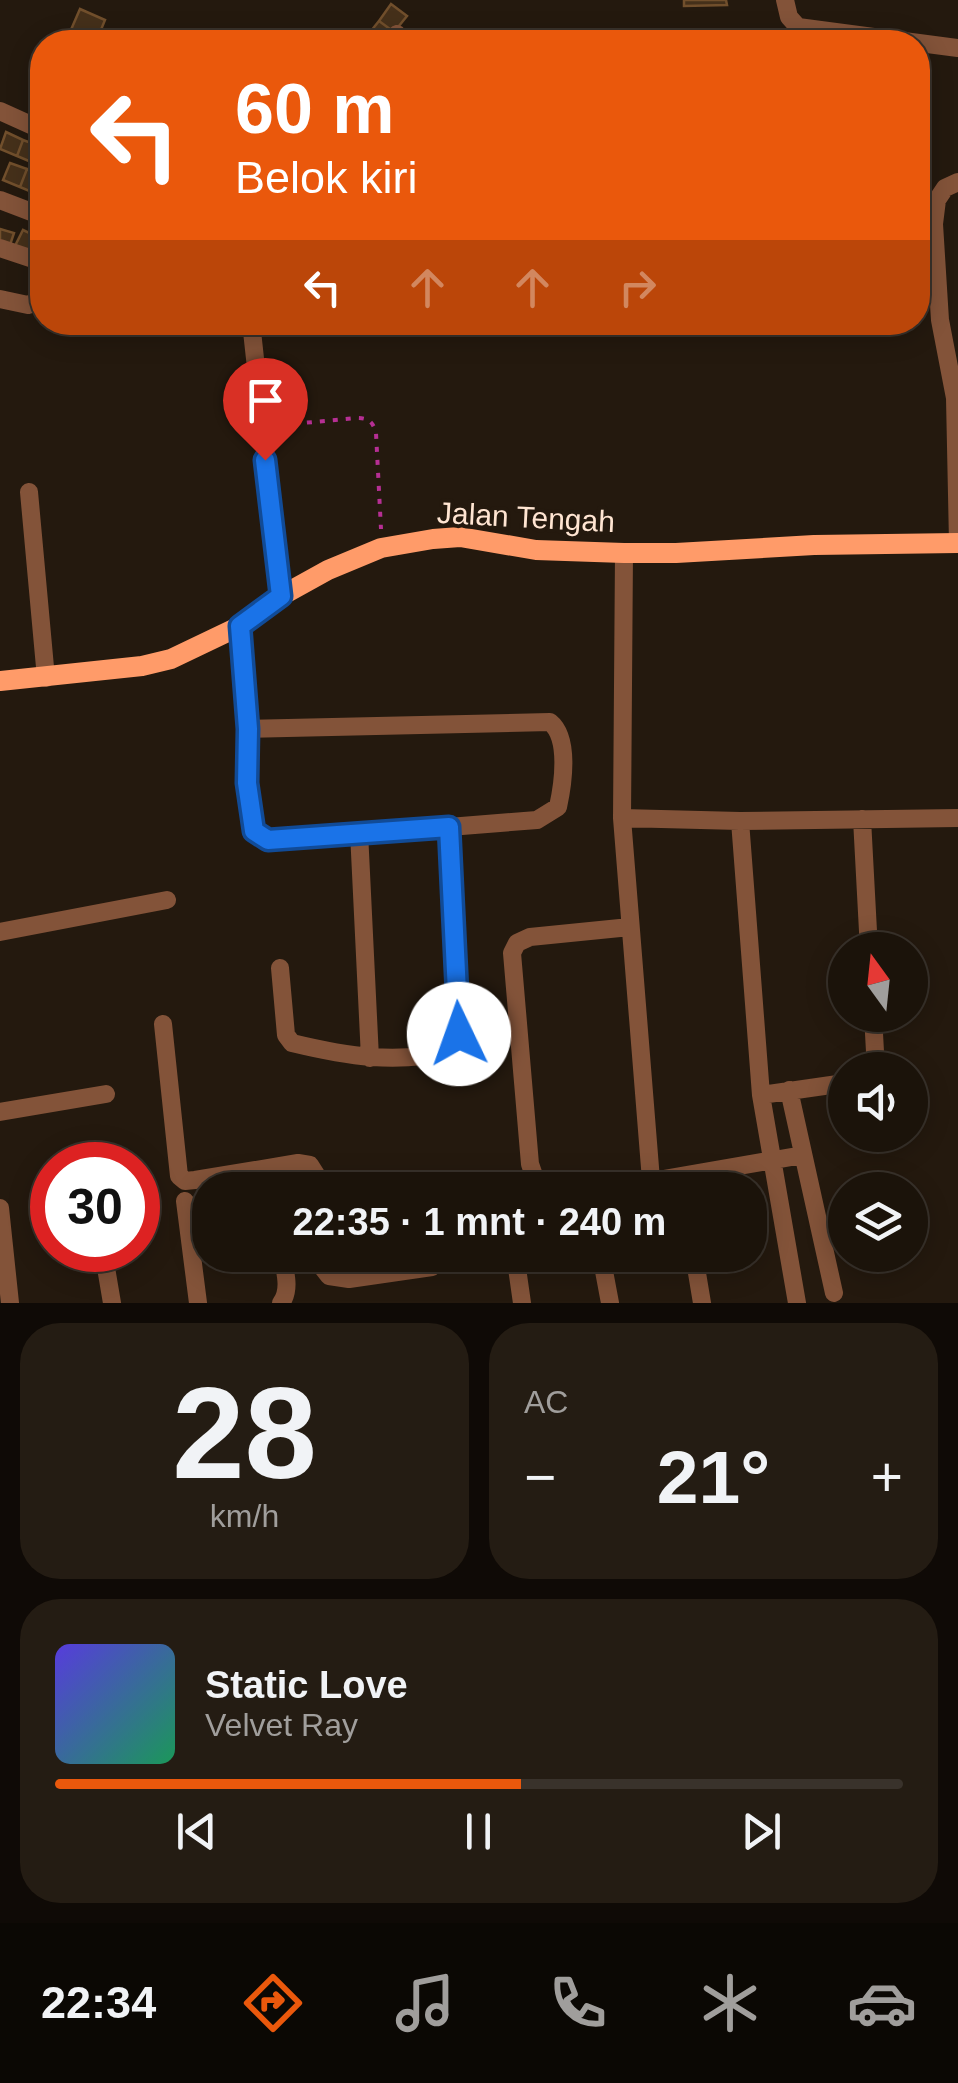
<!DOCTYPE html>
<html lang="id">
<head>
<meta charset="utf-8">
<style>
  body { margin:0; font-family:Arial,sans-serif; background:#241c13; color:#f1f3f6; height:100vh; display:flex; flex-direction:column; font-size:38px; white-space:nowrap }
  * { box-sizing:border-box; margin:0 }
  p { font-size:32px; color:#a09e9c }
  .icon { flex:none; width:55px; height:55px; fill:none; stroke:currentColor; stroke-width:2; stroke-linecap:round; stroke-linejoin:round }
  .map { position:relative; height:1303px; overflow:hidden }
  .side { display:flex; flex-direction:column; gap:20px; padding:20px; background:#0f0a06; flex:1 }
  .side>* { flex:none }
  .top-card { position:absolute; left:30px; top:30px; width:900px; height:305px; border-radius:40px; box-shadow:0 5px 25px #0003,0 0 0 2px #39322b; background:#ea580c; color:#fff; overflow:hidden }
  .needle { width:65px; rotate:345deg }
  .tools { position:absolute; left:828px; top:932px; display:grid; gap:20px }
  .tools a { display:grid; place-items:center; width:100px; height:100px; border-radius:50%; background:#1b130a; box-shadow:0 5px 25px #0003,0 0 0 2px #39322b; font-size:50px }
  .speed { position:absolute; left:30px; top:1142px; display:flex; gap:20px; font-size:50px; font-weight:700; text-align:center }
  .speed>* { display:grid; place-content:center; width:130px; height:130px; border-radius:50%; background:#1b130a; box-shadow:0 5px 25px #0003,0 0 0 2px #39322b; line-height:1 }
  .speed .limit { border:15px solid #d22; background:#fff; color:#111 }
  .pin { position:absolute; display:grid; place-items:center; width:85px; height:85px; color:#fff; margin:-102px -42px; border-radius:50% 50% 50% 0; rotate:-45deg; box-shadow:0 0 10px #0007 }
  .pin .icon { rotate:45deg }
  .me { position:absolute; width:110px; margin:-55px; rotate:357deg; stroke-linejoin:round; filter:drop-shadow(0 0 8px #0008) }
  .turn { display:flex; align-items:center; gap:35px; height:210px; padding:0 40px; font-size:45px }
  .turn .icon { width:130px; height:130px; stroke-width:2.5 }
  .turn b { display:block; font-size:70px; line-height:85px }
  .lanes { display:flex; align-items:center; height:95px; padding:0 40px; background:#0003; justify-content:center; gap:50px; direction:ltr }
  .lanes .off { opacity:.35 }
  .big { font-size:75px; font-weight:700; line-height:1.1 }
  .side .tile { flex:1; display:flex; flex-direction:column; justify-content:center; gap:15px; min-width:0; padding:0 35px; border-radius:40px; background:#241c13 }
  .side .dial { align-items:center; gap:0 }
  .dial b { font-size:130px; line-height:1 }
  .song { display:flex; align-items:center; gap:30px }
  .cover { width:120px; height:120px; border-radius:15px; background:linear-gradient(135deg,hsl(250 70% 55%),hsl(150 70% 35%)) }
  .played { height:10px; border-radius:5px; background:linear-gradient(90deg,#ea580c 55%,#39322b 55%) }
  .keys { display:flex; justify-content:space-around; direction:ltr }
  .heat { display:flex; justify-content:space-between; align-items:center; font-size:55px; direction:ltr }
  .side .tiles { flex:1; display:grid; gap:20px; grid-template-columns:1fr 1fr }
  .tile:last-child { grid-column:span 2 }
  .trip { position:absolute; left:192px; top:1172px; width:575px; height:100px; border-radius:40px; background:#1b130a; box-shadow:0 5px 25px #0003,0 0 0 2px #39322b; font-weight:700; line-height:100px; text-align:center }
  .dock { display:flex; height:160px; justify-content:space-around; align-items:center; background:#0b0804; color:#a09e9c }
  .dock .icon { width:70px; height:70px }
  .dock .selected { color:#ea580c }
  .dock b { font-size:45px; color:#f1f3f6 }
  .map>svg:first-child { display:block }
  .building { fill:#45301a; stroke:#714f2c; stroke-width:2.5 }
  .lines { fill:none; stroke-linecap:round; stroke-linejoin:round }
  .path { stroke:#b62f94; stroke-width:4; stroke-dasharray:5 8; stroke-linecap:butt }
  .minor { stroke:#835339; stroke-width:18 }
  .secondary { stroke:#ff9b69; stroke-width:20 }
  .route-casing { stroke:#114b97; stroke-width:25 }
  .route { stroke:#1a73e8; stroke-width:18 }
  .labels { text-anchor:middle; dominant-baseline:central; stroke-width:8; stroke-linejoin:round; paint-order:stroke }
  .street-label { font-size:30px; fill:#ffe5d2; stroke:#24190e }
</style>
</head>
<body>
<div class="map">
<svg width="958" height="1303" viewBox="0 0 958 1303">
  <rect width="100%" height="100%" fill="#24190e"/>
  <path class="building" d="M 684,0 L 726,0 L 727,5 L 684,6 Z
    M 391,4 L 407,16 L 394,32 L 379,21 Z
    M 80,9 L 105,20 L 96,42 L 70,32 Z
    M 379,21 L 394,32 L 387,42 L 375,42 L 367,36 Z
    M 6,132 L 23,140 L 17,156 L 0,149 Z
    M 23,140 L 42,147 L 36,164 L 17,156 Z
    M 10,163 L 27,169 L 20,187 L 3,180 Z
    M 27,169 L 42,176 L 41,196 L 20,187 Z
    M 0,229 L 14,233 L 9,248 L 0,245 Z
    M 23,230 L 38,237 L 30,253 L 15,246 Z
    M 38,237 L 42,240 L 42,259 L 30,253 Z"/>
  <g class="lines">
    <path class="path" d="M 281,425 L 357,418 C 369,418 373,422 376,433 L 381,529"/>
    <path class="minor" d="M 785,0 L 789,17 L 798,27 L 958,48
      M 391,42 L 397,34
      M 0,111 L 42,130
      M 0,200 L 42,216
      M 0,248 L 42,262
      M 0,299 L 28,305 L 42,300
      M 251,322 L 281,596
      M 29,492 L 46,678
      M 958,543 L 955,398 L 940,320 L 934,224 L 937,200 L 945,188 L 958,182
      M 624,553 L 622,818 L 651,1180
      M 240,626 L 248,729 L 247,783 L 254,831 L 268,840 L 449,827 L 459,1034 L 452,1050 C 398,1065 346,1056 292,1043 L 286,1035 L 280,968
      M 248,729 L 550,722 C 570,738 563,784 558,807 L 537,820 L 449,827
      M 622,818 L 740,821 L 958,818
      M 862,819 L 869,950
      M 740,821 L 761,1095 L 797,1303
      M 359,832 L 370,1058
      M 0,932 L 167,900
      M 873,1015 L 876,1070
      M 163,1024 L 179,1176 L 185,1181 L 195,1180 L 298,1163 L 310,1165 L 317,1176 L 317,1190
      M 789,1090 L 834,1293
      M 761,1095 L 845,1083
      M 0,1112 L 106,1094
      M 544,1190 L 538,1187 L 530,1164 L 512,953 L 517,943 L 530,937 L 630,927
      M 600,1190 L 803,1155
      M 185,1201 L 198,1303
      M 0,1208 L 10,1303
      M 103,1250 L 112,1303
      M 321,1255 L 322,1267 L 329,1276 L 349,1279 L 432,1267 L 444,1255
      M 601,1255 L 610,1303
      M 694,1255 L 702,1303
      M 281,1303 C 291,1290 285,1271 282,1255
      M 522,1303 L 516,1261 L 522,1255"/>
    <path class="secondary" d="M 0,681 L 142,666 L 171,659 L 240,626 L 281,596 L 328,570 L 381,548 L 433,539 L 460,537 L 536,550 L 624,553 L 676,553 L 814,545 L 958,543"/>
  </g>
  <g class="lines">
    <defs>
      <path id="route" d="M 265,460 L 281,596 L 240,626 L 248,729 L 247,783 L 254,831 L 268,840 L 449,827 L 459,1034"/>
    </defs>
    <use href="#route" class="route-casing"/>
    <use href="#route" class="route"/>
  </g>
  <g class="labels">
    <g class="street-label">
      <text transform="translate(526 517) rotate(3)">Jalan Tengah</text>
    </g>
  </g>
</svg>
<div class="tools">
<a><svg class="needle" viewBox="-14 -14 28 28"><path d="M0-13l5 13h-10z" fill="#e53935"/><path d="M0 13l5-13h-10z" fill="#a09e9c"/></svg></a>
<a><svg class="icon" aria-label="sound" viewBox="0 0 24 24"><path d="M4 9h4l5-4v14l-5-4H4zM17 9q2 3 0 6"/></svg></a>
<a><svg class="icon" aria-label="layers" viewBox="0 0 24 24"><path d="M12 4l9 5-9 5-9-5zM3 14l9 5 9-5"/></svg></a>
</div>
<div class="speed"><div class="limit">30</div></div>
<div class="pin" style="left:265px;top:460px;background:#d93025"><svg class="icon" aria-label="arrive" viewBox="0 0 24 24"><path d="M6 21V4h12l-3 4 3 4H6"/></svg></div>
<svg class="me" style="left:459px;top:1034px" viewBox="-20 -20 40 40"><circle r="19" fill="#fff"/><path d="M0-13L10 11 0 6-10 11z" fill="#1a73e8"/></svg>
<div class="trip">22:35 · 1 mnt · 240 m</div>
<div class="top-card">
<div class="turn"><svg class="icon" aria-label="left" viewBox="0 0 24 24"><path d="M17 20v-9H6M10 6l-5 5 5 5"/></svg><div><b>60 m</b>Belok kiri</div></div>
<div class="lanes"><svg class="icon" aria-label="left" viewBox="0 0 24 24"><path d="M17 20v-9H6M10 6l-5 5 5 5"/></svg><svg class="icon off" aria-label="ahead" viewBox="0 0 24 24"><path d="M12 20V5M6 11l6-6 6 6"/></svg><svg class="icon off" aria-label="ahead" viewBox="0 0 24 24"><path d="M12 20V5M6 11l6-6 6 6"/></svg><svg class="icon off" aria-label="right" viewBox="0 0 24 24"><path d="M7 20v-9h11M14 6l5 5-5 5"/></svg></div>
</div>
</div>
<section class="side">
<div class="tiles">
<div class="tile dial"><b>28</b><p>km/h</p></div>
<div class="tile"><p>AC</p>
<div class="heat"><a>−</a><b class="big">21°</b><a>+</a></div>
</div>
<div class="tile">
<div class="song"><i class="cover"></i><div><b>Static Love</b><p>Velvet Ray</p></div></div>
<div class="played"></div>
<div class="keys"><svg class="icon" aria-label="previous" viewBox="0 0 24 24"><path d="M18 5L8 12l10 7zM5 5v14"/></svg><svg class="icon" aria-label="pause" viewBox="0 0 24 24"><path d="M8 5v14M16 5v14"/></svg><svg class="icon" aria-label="next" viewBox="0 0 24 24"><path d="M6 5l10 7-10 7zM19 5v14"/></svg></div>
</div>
</div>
</section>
<nav class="dock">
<b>22:34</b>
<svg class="icon selected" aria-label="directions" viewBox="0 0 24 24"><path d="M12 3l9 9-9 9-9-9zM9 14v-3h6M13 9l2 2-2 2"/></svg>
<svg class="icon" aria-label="music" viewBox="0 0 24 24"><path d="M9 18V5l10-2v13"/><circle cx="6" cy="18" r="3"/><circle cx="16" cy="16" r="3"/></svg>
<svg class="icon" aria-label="phone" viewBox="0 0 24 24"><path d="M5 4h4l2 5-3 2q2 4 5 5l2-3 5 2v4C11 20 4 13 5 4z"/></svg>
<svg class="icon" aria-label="climate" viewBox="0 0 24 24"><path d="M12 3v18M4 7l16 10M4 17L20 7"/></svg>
<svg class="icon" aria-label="car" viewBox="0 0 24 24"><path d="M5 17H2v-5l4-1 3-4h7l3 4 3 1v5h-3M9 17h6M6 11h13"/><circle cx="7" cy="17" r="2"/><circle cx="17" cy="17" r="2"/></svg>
</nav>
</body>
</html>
